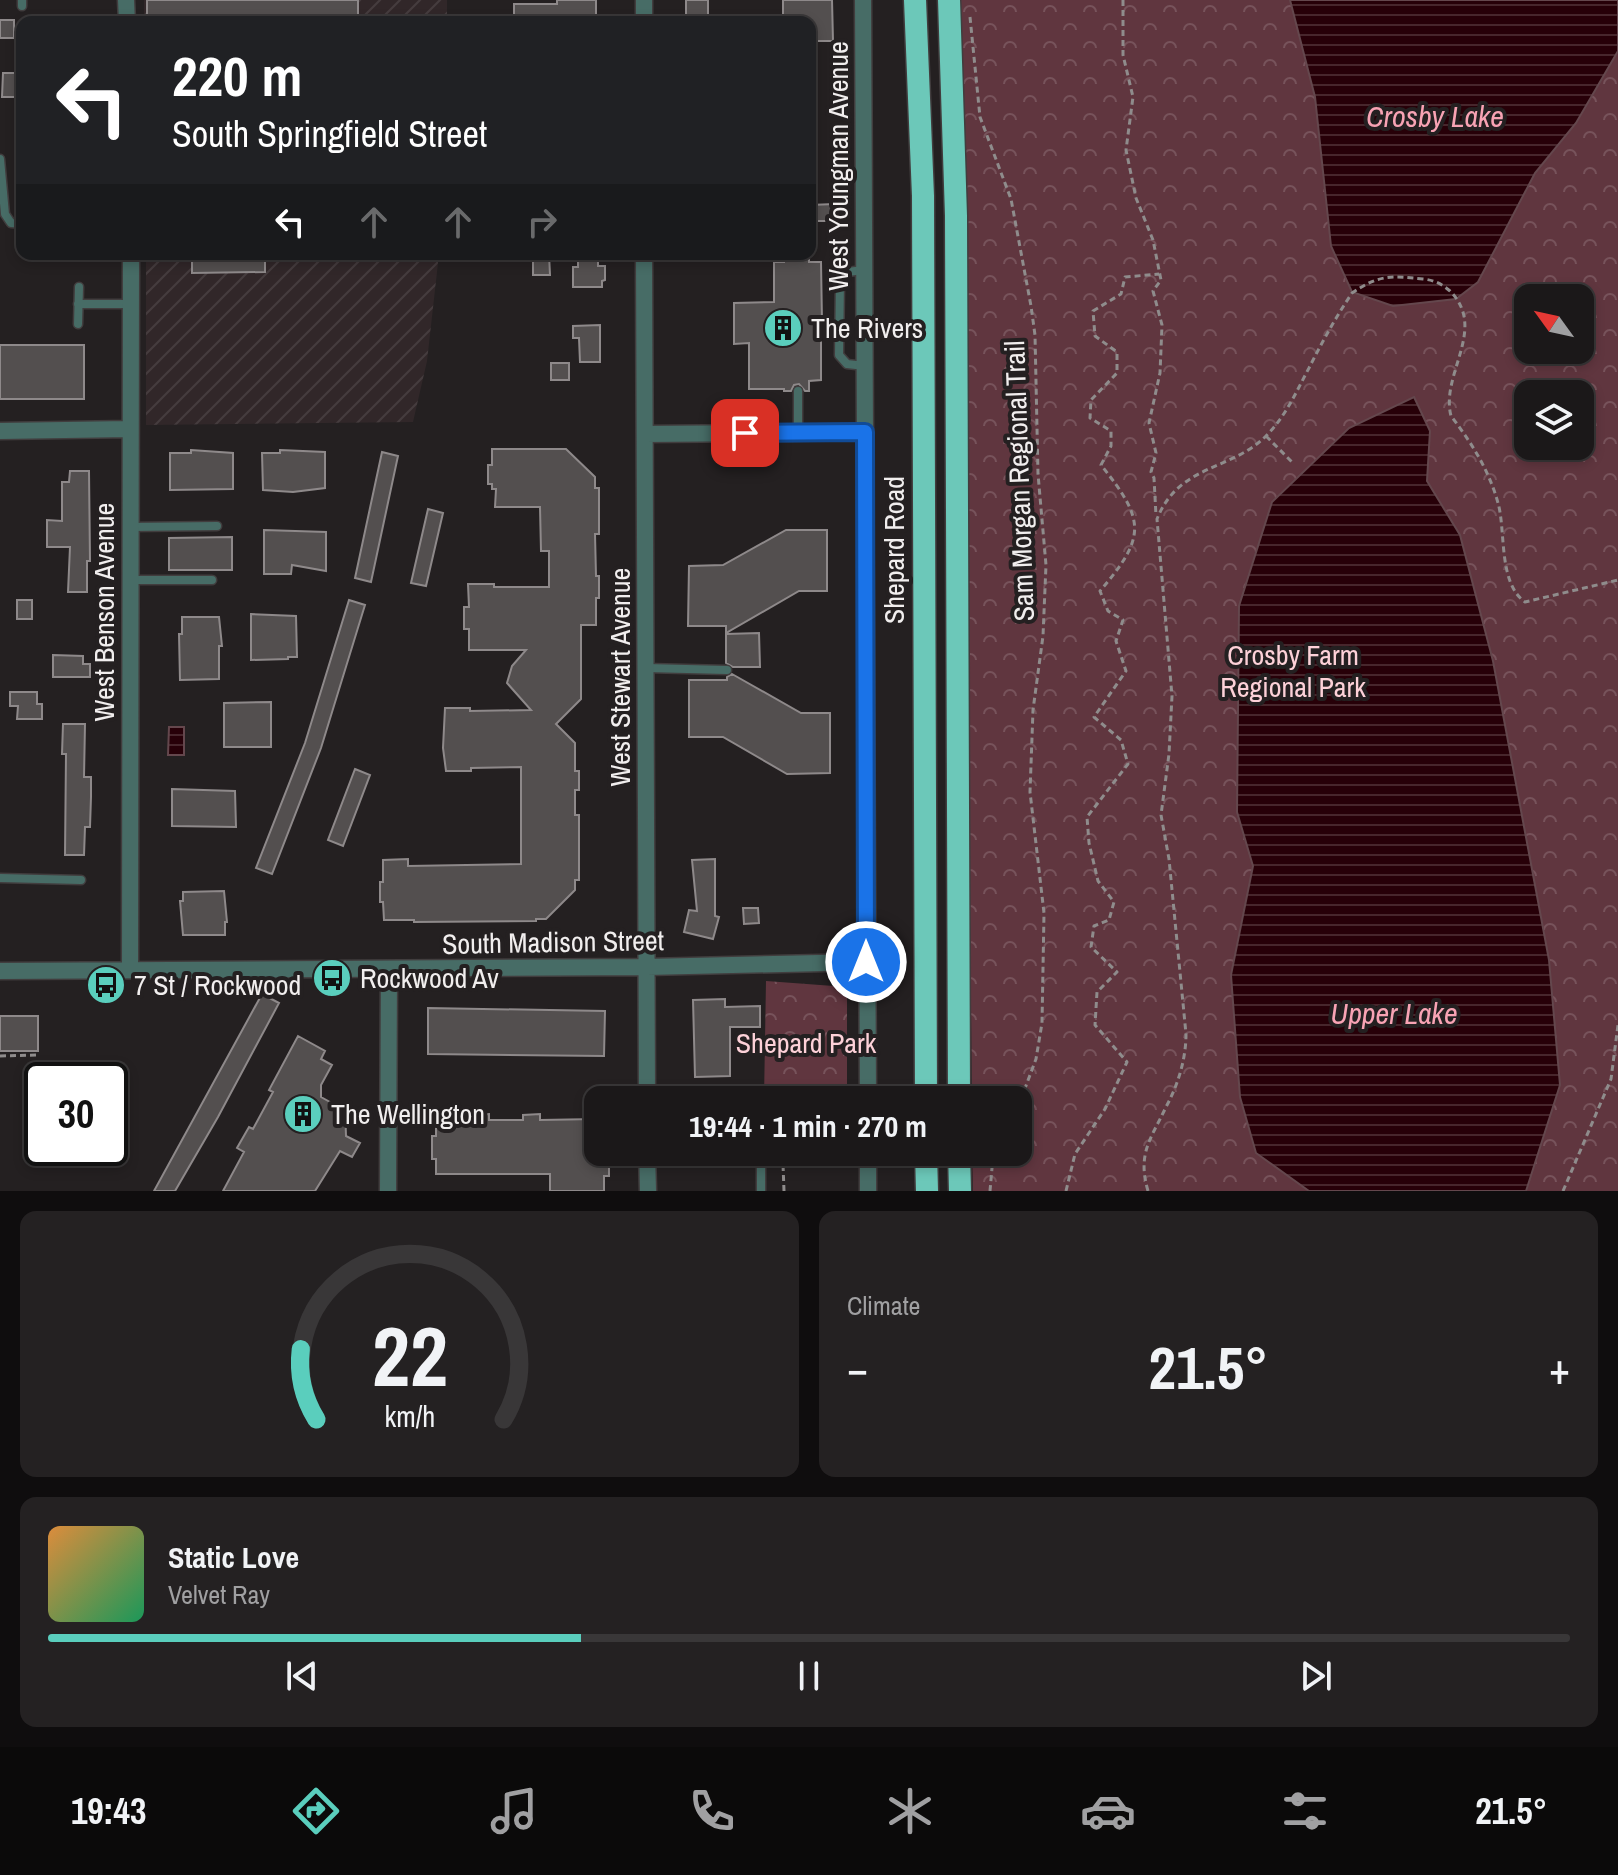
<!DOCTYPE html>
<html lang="en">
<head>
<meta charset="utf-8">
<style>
  body { margin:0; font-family:"Archivo Narrow",sans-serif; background:#242122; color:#f1f3f6; height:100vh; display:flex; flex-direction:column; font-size:30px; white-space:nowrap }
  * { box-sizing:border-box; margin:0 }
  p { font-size:26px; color:#a0a0a2 }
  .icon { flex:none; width:44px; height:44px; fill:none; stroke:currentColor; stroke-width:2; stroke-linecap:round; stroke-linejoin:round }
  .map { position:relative; height:1191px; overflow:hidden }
  .sheet { display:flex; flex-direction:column; gap:20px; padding:20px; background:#0f0d0e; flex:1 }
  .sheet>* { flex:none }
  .banner { position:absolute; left:16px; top:16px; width:800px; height:244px; border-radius:16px; box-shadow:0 4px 12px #0003,0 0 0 2px #393738; background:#202124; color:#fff; overflow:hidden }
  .needle { width:52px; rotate:303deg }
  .controls { position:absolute; left:1514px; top:284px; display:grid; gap:16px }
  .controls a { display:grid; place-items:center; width:80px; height:80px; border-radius:16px; background:#1b1819; box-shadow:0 4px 12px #0003,0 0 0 2px #393738; font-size:40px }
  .speed { position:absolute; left:24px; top:1062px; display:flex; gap:16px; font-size:40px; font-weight:700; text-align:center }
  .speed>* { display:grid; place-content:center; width:104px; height:104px; border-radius:50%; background:#1b1819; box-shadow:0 4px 12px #0003,0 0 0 2px #393738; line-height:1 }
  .speed .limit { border:4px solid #111; border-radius:12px; background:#fff; color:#111 }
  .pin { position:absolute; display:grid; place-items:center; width:68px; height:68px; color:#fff; margin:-34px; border-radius:16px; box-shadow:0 4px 12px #0006 }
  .me { position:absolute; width:88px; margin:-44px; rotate:0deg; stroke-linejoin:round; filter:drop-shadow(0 0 6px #0008) }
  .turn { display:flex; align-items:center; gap:28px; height:168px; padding:0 24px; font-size:36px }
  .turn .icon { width:104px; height:104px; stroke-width:2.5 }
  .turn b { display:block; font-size:56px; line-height:68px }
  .lanes { display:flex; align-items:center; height:76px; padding:0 24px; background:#0003; justify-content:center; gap:40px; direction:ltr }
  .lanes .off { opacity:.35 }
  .big { font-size:60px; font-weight:700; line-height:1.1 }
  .sheet .tile { flex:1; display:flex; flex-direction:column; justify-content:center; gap:12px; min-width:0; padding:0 28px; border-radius:16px; background:#242122 }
  .sheet .dial { align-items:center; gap:0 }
  .dial svg { height:208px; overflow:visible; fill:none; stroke:#393738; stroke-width:7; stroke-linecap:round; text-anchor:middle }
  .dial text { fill:#f1f3f6; stroke:none }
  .song { display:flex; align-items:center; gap:24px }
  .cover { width:96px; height:96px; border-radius:12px; background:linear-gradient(135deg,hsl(30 70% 55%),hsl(150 70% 35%)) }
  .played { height:8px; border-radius:4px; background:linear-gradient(90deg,#5acebd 35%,#393738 35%) }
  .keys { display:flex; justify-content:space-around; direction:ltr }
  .heat { display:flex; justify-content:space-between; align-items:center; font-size:44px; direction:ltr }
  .sheet .tiles { flex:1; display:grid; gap:20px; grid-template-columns:1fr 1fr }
  .tile:last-child { grid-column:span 2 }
  .trip { position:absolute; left:584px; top:1086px; width:448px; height:80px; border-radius:16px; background:#1b1819; box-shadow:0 4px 12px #0003,0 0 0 2px #393738; font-weight:700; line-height:80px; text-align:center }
  .tab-bar { display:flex; height:128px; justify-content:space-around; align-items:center; background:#0b0a0a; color:#a0a0a2 }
  .tab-bar .icon { width:56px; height:56px }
  .tab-bar .current { color:#5acebd }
  .tab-bar b { font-size:36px; color:#f1f3f6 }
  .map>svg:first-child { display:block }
  .industrial { fill:url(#industrial-furrows) }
  .park { fill:url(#park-crowns); fill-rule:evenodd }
  .water { fill:url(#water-rules); stroke:#64474d; stroke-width:2 }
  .building { fill:#534f4f; stroke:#8e898a; stroke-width:2 }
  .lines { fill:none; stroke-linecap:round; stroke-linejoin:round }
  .service-casing { stroke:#413d3e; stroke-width:11 }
  .minor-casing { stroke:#413d3e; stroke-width:19 }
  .trunk-casing { stroke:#413d3e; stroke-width:25 }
  .path { stroke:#8f8c8c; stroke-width:3; stroke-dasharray:6 4; stroke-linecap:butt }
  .service { stroke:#476c66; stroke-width:8 }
  .minor { stroke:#476c66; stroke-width:16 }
  .trunk { stroke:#6cc8b9; stroke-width:22 }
  .route-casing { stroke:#114b97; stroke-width:20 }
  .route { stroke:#1a73e8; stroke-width:14 }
  .labels { text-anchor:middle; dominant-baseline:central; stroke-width:8; stroke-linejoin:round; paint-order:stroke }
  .street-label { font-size:28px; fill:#f1eeee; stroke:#242021 }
  .poi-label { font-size:28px; fill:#f1eeee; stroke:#242021; text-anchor:start }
  .park-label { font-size:28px; fill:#fdd1d8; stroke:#242021 }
  .water-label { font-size:30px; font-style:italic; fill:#f8a3b4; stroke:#242021 }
</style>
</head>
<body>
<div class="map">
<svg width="1618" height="1191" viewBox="0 0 1618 1191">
  <defs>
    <pattern id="industrial-furrows" width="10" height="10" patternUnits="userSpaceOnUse" patternTransform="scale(2)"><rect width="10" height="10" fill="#312729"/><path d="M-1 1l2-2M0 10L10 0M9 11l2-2" fill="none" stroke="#453c3e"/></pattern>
    <pattern id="park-crowns" width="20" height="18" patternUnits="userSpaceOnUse" patternTransform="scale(2)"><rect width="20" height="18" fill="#60363f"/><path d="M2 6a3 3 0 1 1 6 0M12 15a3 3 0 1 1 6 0" fill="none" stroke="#77535b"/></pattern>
    <pattern id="water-rules" width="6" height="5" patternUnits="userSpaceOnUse" patternTransform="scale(2)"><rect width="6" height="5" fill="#270008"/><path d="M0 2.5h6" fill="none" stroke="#47262c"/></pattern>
  </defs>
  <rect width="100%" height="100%" fill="#242021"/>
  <path class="industrial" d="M 144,0 L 447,0 L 447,22 L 144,22 Z
    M 146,254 L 439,254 L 427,361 L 413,422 L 146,425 Z"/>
  <path class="park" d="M 960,0 L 1618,0 L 1618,1191 L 973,1191 L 972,1152 L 1018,1152 L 1018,1100 L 972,1100 ZM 1528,298 L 1580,298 L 1580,350 L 1528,350 ZM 1528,394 L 1580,394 L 1580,446 L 1528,446 Z
    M 766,981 L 847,987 L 847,1100 L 764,1100 Z"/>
  <path class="water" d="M 1290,0 L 1618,0 L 1618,51 L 1576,123 L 1535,173 L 1478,282 L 1456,299 L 1393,306 L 1352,292 L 1331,246 L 1315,97 Z
    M 1414,397 L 1430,431 L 1427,481 L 1460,535 L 1493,661 L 1549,960 L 1560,1085 L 1526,1191 L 1309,1191 L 1256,1153 L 1240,1097 L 1231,975 L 1253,866 L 1237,812 L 1239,606 L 1272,502 L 1349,428 Z
    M 169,727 L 184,727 L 184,755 L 168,755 Z"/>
  <path class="building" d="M 147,0 L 358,0 L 358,22 L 147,22 Z
    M 557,0 L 596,0 L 596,22 L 514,22 L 514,4 L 557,4 Z
    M 686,0 L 708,0 L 708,15 L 686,15 Z
    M 783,0 L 832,0 L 833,41 L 810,41 L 810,22 L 783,22 Z
    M 0,20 L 14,20 L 14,38 L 0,38 Z
    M 3,73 L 18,73 L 18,97 L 2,97 Z
    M 834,204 L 834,221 L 810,221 L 810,205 Z
    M 192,254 L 265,254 L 265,272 L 192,273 Z
    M 533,254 L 549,254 L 550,275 L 533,275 Z
    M 578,254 L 598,254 L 598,266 L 605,266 L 605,280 L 602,281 L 602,287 L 573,287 L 573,267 L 578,267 Z
    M 784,254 L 809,254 L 809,262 L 821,262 L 822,322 L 832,322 L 832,335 L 821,335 L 821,380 L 809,381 L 809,391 L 805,391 L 799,384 L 794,385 L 791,391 L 784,391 L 784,389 L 749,389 L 749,343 L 734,344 L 734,303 L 774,302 L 774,262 L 784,262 Z
    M 600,325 L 600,362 L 580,362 L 579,338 L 573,338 L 573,326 Z
    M 0,345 L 84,345 L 84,399 L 0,399 Z
    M 551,363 L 569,363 L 569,380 L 551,380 Z
    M 492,449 L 566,449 L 595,477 L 595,488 L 599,488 L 599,534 L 595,534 L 596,576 L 599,576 L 599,598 L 596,598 L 596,625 L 581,625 L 581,699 L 556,724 L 575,743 L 575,771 L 579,771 L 579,790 L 575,790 L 575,815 L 579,815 L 579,880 L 575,880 L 575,890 L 546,919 L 536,919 L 536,921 L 414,922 L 414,920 L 384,920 L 383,902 L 380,902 L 380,882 L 383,882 L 383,860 L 408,859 L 408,866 L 521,864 L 521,767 L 471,768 L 471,771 L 446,771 L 443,748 L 445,708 L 470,708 L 470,711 L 531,710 L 507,683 L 512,666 L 526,650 L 469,650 L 469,629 L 464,629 L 464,607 L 469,607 L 468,584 L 494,584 L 494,587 L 549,587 L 549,551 L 541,551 L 540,507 L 495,507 L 496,489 L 492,489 L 492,484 L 488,484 L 488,465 L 492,465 Z
    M 191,450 L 233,453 L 233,489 L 170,490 L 170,453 L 191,453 Z
    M 280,450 L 325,452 L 325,488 L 293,492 L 263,490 L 262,453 L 280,453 Z
    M 382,452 L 398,456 L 371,582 L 355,578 Z
    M 70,471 L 89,471 L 90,561 L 87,561 L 87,592 L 68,592 L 70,547 L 47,547 L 47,520 L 62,521 L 62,482 L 69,482 Z
    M 428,509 L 443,513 L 426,586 L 411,583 Z
    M 264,530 L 326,532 L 326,571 L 292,565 L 291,574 L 264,574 Z
    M 786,530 L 827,530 L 827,591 L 799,591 L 726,633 L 726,626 L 688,626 L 689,566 L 723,565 Z
    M 232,537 L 232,570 L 169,570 L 169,538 Z
    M 17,600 L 32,600 L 32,619 L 17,619 Z
    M 349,600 L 365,605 L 321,748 L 272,874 L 256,868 L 305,743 Z
    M 251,614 L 296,616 L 297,657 L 288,657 L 288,659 L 251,660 Z
    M 182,617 L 219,617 L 222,646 L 219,646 L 219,679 L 180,680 L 179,634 L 182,634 Z
    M 759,633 L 760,667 L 733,667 L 726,663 L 726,634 Z
    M 53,655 L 83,656 L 83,664 L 90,664 L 90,677 L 53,677 Z
    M 732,674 L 801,713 L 830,713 L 830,773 L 787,774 L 723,737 L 689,737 L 689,680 L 727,680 L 727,677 Z
    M 10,692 L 37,692 L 37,704 L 42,704 L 42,719 L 17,719 L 18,706 L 10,706 Z
    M 271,702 L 271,747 L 224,747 L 224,703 Z
    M 63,724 L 85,724 L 84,777 L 91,777 L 91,797 L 90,827 L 85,827 L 84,855 L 65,855 L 66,754 L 62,754 Z
    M 355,769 L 370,775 L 343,846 L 328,840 Z
    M 172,789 L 235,791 L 236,827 L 172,826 Z
    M 715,859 L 715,916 L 719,917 L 713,939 L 684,932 L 689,910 L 697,911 L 692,860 Z
    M 224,891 L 227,922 L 225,922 L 225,935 L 183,935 L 180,901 L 183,901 L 183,892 Z
    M 743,908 L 758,908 L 759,923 L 744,924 Z
    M 262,994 L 279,1003 L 218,1117 L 175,1191 L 154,1191 Z
    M 725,999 L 725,1007 L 760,1006 L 760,1027 L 730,1027 L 730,1076 L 695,1077 L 693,1000 Z
    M 428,1008 L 605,1011 L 604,1056 L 428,1054 Z
    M 0,1016 L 38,1016 L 38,1051 L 0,1051 Z
    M 298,1036 L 325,1051 L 321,1059 L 332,1065 L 321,1085 L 321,1097 L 339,1107 L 345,1106 L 346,1136 L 360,1143 L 352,1157 L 340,1151 L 315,1191 L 223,1191 L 244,1152 L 237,1148 L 249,1127 L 253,1129 L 273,1092 L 269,1090 Z
    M 489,1114 L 489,1120 L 523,1120 L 523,1115 L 540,1114 L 540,1120 L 596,1119 L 598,1152 L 604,1152 L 604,1159 L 609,1158 L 609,1176 L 604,1176 L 604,1191 L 550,1191 L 550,1174 L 436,1174 L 436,1159 L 432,1159 L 432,1136 L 436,1136 L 436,1121 L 472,1121 L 472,1115 Z"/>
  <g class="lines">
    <defs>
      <path id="service" d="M 22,6 L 22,0
        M 0,159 L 5,214 L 11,223 L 22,224
        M 864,270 L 847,272 L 840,281 L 839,355 L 847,364 L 865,366
        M 78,304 L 130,304
        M 78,324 L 79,287
        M 798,432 L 798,391
        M 130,527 L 217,526
        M 130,580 L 212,580
        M 646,668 L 727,670
        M 0,878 L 81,880
        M 761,1191 L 761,1152"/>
      <path id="minor" d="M 126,0 L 127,22
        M 863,0 L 868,1100
        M 644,22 L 644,0
        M 644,254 L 647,1100
        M 0,431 L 129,429
        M 645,434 L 865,432
        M 130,969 L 131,254
        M 0,971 L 647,967 L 866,962
        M 647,1152 L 648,1191
        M 868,1152 L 868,1191
        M 388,1191 L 389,969"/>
      <path id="trunk" d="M 915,0 L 923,196 L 926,1100
        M 949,0 L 956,216 L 959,1100
        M 926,1152 L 927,1191
        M 959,1152 L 960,1191"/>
    </defs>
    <use href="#service" class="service-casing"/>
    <use href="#minor" class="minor-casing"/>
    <use href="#trunk" class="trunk-casing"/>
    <path class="path" d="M 1123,0 L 1123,55 L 1133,97 L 1126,150 L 1136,198 L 1153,240 L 1161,280 L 1153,291 L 1162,325 L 1160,373 L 1149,423 L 1156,453 L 1151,472 L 1154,478 L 1156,516
      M 970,17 L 980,117 L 1011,199 L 1031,306 L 1035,335 L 1038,474 L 1046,565 L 1043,636 L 1033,710 L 1030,792 L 1044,913 L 1042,1023 L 1036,1059 L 1018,1107
      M 1266,436 L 1293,463
      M 0,1056 L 39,1055
      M 783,1152 L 783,1164
      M 774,1164 L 783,1164 L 784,1191
      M 662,1165 L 751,1165
      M 990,1191 L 992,1168 L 998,1152
      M 1066,1191 L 1075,1154 L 1105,1109 L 1127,1062 L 1095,1025 L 1097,992 L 1117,972 L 1091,947 L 1094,926 L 1109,920 L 1114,902 L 1098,881 L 1089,843 L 1087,817 L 1128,764 L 1121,740 L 1094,717 L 1126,671 L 1116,641 L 1123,620 L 1108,611 L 1100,591 C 1146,537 1146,521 1101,465 L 1111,446 L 1111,431 L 1090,418 L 1091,400 L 1117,373 L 1117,352 L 1095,336 L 1093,311 L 1121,294 L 1125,277 L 1159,274
      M 1148,1191 C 1137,1153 1151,1139 1166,1107 C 1178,1085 1186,1059 1186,1034 L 1169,859 L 1161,815 L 1169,754 L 1172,696 L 1157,519 C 1179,464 1231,471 1266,436 C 1286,416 1296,392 1309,368 C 1322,342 1336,317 1352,293 C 1380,274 1391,276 1423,279 C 1434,280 1442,284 1450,291 C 1488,329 1440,374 1451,416 C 1471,442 1489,470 1498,503 C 1506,531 1498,583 1525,602 L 1618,580
      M 1563,1191 L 1611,1079 L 1618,1025"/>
    <use href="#service" class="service"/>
    <use href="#minor" class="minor"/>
    <use href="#trunk" class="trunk"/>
  </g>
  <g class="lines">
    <defs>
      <path id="route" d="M 745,433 L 865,432 L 866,962"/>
    </defs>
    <use href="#route" class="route-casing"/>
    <use href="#route" class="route"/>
  </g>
  <defs>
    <symbol id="building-disc" viewBox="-11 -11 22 22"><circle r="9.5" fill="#5acebd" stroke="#242021"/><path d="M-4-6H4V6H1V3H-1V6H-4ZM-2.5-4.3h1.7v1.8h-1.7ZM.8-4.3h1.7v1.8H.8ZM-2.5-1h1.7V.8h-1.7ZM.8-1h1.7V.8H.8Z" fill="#111"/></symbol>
    <symbol id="bus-disc" viewBox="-11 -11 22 22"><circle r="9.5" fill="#5acebd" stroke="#242021"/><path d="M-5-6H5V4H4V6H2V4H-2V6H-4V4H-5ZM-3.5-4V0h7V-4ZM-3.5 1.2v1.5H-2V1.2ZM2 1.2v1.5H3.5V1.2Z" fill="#111"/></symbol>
  </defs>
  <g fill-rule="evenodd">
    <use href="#building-disc" x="761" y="306" width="44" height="44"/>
    <use href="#bus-disc" x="310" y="956" width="44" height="44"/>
    <use href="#bus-disc" x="84" y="963" width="44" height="44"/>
    <use href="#building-disc" x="281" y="1092" width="44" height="44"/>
  </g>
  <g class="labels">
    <g class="street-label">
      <text transform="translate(838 166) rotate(-90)">West Youngman Avenue</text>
      <text transform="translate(1019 481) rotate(-92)">Sam Morgan Regional Trail</text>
      <text transform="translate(894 550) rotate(-90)">Shepard Road</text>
      <text transform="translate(104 612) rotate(-90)">West Benson Avenue</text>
      <text transform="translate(620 677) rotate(-90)">West Stewart Avenue</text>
      <text transform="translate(553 942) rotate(-1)">South Madison Street</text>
    </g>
    <g class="poi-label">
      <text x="811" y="328">The Rivers</text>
      <text x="360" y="978">Rockwood Av</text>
      <text x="134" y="985">7 St / Rockwood</text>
      <text x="331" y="1114">The Wellington</text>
    </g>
    <g class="park-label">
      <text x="1293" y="655">Crosby Farm<tspan x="1293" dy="32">Regional Park</tspan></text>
      <text x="806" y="1043">Shepard Park</text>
    </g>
    <g class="water-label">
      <text x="1435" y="116">Crosby Lake</text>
      <text x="1394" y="1013">Upper Lake</text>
    </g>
  </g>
</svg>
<div class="controls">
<a><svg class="needle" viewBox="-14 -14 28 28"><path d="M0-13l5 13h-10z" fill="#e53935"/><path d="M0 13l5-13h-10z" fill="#a0a0a2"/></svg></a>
<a><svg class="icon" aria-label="layers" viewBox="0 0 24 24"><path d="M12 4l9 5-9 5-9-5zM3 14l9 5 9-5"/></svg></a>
</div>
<div class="speed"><div class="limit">30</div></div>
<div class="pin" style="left:745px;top:433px;background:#d93025"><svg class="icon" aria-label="arrive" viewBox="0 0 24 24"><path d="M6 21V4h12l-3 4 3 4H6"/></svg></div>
<svg class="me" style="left:866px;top:962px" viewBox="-20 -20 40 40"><circle r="17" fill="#1a73e8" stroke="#fff" stroke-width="3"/><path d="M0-11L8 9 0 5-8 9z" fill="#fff"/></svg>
<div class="trip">19:44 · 1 min · 270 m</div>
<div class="banner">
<div class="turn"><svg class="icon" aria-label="left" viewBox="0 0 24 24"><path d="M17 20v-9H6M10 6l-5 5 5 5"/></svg><div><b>220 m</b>South Springfield Street</div></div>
<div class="lanes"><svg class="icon" aria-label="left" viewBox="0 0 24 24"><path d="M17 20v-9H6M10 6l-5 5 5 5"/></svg><svg class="icon off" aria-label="ahead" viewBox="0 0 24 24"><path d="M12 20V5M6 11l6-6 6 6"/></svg><svg class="icon off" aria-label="ahead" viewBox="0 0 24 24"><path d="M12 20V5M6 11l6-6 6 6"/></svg><svg class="icon off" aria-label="right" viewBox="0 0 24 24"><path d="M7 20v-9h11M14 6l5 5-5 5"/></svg></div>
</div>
</div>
<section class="sheet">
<div class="tiles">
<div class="tile dial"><svg viewBox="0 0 100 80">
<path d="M14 69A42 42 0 1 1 86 69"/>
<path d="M14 69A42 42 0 0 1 8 42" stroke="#5acebd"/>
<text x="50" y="56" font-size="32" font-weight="700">22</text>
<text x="50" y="72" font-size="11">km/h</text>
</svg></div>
<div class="tile"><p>Climate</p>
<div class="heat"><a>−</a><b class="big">21.5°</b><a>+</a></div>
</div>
<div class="tile">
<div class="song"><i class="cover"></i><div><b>Static Love</b><p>Velvet Ray</p></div></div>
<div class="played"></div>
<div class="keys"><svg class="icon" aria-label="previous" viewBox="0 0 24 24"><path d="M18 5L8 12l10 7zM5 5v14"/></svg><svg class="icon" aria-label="pause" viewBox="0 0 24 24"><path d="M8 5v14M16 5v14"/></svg><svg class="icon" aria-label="next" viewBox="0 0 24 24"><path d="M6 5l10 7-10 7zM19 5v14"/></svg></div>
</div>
</div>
</section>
<nav class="tab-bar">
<b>19:43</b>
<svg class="icon current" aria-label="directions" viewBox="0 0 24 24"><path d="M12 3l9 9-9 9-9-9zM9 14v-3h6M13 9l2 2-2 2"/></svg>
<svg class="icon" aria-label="music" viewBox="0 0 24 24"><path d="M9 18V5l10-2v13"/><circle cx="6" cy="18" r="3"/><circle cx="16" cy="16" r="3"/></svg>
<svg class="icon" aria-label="phone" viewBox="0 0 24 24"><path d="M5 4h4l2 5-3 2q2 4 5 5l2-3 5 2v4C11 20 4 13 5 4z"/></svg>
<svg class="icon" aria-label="climate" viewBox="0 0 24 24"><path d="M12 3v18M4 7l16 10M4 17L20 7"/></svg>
<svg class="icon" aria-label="car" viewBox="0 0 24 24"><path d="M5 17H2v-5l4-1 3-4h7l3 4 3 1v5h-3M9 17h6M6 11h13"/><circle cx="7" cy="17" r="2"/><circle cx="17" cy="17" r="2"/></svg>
<svg class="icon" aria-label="filters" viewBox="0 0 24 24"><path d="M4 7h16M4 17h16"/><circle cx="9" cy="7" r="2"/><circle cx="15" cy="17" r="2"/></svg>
<b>21.5°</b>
</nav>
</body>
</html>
